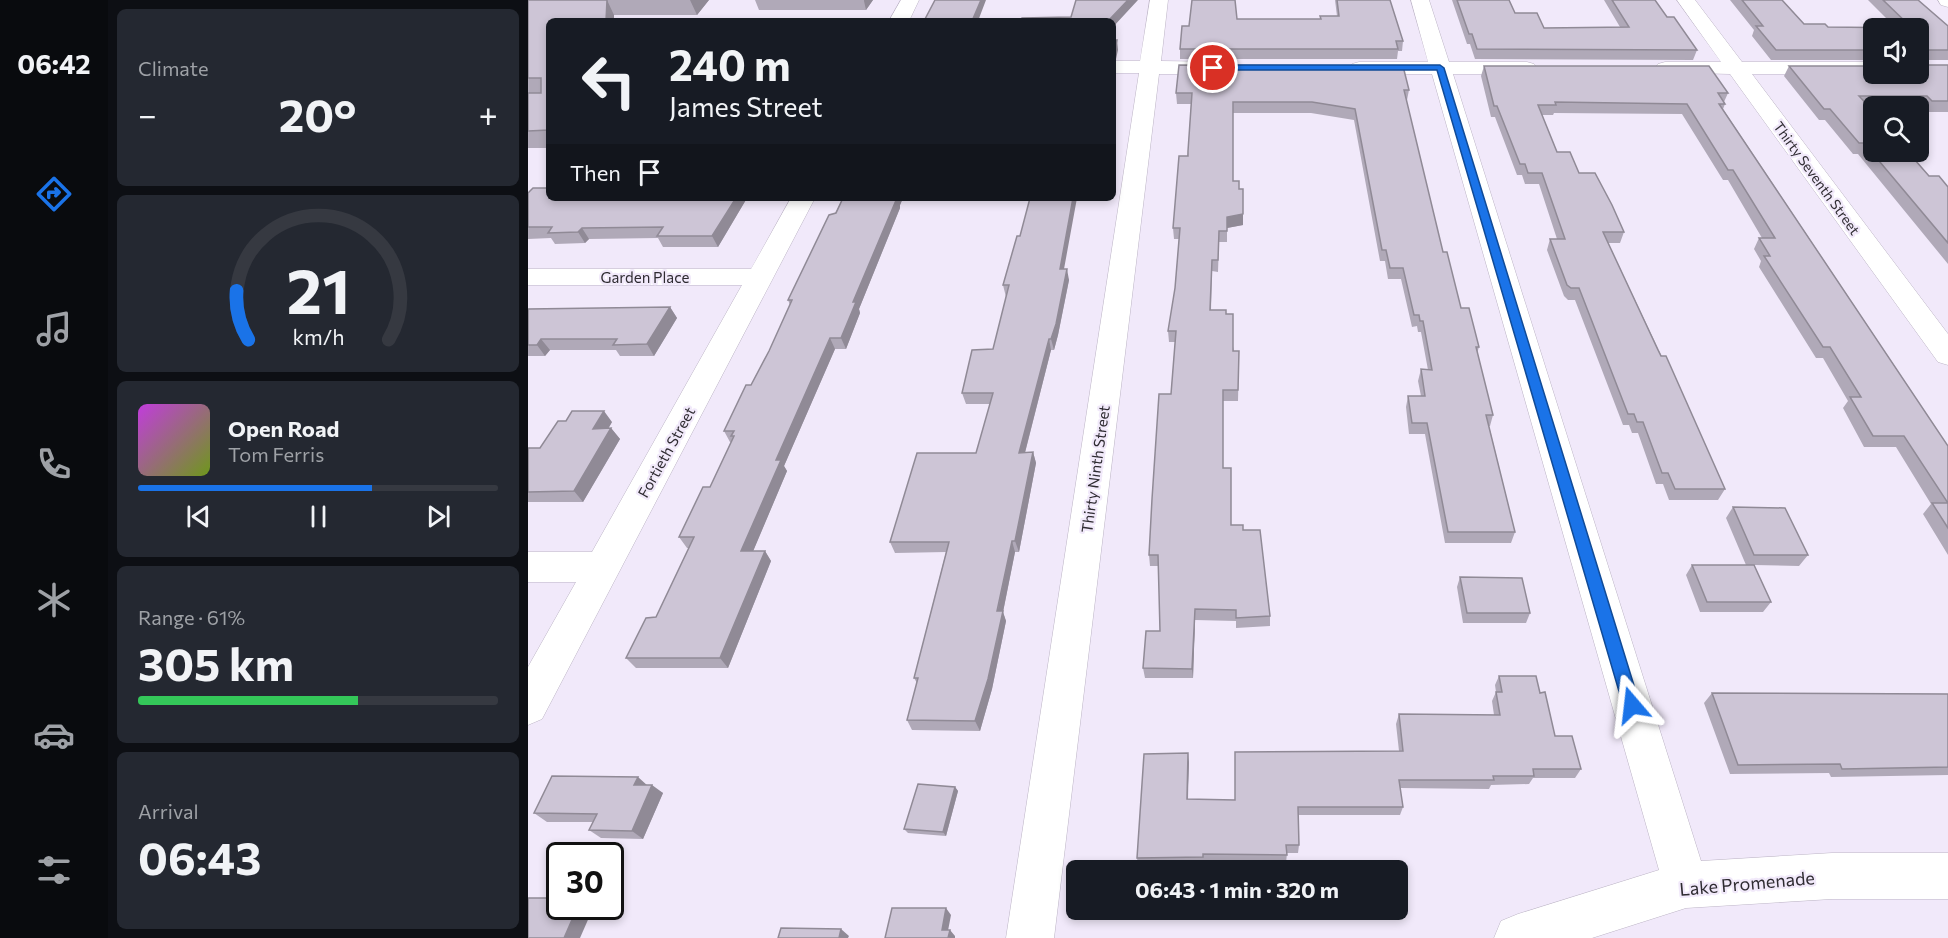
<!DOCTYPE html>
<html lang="en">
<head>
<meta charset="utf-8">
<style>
  body { margin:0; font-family:Commissioner,sans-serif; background:#242831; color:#f1f3f6; height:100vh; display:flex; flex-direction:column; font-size:22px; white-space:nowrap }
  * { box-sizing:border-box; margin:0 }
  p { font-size:20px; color:#9ea1a6 }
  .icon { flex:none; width:33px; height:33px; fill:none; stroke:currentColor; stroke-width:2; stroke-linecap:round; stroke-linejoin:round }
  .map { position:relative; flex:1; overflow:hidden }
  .panel { display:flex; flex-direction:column; gap:9px; padding:9px; background:#0d0f14; width:420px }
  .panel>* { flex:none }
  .guide { position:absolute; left:18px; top:18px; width:570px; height:183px; border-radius:9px; box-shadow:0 3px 9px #0003; background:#171b24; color:#f1f3f6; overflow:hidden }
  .fabs { position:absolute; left:1335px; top:18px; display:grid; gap:12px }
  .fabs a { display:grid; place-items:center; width:66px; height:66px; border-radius:9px; background:#171b24; box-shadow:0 3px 9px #0003; font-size:30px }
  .speed { position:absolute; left:18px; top:842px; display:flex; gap:12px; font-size:30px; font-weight:700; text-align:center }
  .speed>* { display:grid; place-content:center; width:78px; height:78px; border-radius:50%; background:#171b24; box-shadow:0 3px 9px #0003; line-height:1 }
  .speed .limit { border:3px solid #111; border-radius:9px; background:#fff; color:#111 }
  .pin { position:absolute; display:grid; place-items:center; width:51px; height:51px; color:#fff; margin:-26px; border:3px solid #fff; border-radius:50%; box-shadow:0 2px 6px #0007 }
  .me { position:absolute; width:66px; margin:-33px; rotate:343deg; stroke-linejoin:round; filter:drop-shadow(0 0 4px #0008) }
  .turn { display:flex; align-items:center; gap:21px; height:126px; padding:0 24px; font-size:27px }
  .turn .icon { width:78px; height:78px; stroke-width:2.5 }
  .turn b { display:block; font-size:42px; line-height:51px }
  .then { display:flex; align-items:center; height:57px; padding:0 24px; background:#0003; gap:12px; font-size:22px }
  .big { font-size:45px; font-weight:700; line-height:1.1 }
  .panel .tile { flex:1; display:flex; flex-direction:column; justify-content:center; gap:9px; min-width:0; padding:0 21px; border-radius:9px; background:#242831 }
  .panel .dial { align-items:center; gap:0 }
  .dial svg { height:156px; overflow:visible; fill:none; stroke:#363941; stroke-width:7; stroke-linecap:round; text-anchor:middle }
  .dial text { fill:#f1f3f6; stroke:none }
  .song { display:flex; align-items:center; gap:18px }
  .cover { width:72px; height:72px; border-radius:9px; background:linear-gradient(135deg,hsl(290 70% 55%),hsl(80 70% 35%)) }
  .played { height:6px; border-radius:3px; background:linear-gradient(90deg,#1a73e8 65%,#363941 65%) }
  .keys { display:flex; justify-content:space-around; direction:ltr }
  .heat { display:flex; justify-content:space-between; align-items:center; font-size:33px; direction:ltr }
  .charge { height:9px; border-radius:4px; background:linear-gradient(90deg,#34c759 61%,#363941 0) }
  .trip { position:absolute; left:538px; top:860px; width:342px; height:60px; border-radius:9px; background:#171b24; box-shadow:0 3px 9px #0003; font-weight:700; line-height:60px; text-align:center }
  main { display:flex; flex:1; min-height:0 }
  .dock { display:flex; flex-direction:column; width:108px; justify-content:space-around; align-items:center; background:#090b0e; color:#9ea1a6 }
  .dock .icon { width:42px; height:42px }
  .dock .on { color:#1a73e8 }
  .dock b { font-size:27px; color:#f1f3f6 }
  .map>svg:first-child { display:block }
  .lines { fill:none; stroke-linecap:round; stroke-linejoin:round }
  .street-casing { stroke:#bcb4c5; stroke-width:1 }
  .street { fill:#fff; fill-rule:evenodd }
  .wall { fill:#b0a9b8 }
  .shaded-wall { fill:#908a96 }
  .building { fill:#cdc5d6; stroke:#908a96; stroke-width:1.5 }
  .route { fill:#1a73e8; stroke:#114b97; stroke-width:1.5 }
  .labels { text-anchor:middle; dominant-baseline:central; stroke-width:4.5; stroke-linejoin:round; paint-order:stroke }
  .far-street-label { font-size:14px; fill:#2e2b31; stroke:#f1e9fa }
  .street-label { font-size:15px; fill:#2e2b31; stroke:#f1e9fa }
  .near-street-label { font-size:18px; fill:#2e2b31; stroke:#f1e9fa }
</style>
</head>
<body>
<main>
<nav class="dock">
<b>06:42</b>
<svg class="icon on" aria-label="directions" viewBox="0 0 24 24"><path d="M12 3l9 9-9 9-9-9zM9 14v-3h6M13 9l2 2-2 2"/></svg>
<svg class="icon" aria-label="music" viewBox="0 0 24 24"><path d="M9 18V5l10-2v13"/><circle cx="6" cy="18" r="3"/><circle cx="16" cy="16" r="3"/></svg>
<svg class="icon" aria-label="phone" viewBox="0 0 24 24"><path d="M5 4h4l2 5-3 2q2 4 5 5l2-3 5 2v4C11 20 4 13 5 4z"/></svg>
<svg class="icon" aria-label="climate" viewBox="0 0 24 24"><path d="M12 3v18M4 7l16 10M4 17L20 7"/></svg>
<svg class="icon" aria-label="car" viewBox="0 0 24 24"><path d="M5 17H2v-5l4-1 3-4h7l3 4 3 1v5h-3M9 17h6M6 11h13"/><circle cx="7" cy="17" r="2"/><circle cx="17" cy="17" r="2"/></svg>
<svg class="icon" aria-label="filters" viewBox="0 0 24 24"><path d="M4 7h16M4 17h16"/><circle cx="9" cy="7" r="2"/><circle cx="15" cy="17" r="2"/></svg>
</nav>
<section class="panel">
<div class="tile"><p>Climate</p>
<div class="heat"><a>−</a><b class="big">20°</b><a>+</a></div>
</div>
<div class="tile dial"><svg viewBox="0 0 100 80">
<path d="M14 69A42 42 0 1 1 86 69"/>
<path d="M14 69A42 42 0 0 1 8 44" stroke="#1a73e8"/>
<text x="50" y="56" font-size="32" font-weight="700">21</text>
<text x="50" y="72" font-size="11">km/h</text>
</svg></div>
<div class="tile">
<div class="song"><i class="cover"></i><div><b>Open Road</b><p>Tom Ferris</p></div></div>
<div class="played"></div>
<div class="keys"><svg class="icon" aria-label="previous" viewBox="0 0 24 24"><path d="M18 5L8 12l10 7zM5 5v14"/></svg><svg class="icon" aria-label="pause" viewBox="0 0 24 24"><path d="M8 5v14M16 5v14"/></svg><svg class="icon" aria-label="next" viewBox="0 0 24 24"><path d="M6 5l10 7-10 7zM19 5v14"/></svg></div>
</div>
<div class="tile"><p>Range · 61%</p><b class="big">305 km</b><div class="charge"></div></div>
<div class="tile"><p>Arrival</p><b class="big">06:43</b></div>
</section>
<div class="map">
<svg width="1420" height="938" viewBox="0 0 1420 938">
  <rect width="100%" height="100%" fill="#f1e9fa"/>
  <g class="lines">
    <defs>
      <path id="street" d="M 373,0 L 391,0 L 381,21 L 361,21 Z
        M 622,0 L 640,0 L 633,61 L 696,62 L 703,64 L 706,68 L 703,72 L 696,74 L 631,74 L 526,938 L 478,938 L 611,73 L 585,73 L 585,61 L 612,61 Z
        M 883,0 L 901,0 L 921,62 L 999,62 L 1006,64 L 1009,68 L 1006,72 L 999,74 L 925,74 L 1173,861 L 1304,853 L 1420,853 L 1420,899 L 1304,899 L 1158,908 L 1064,938 L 966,938 L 973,921 L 990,914 L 1131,870 L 904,74 L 831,74 L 824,72 L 821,68 L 824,64 L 831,62 L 900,62 Z
        M 1149,0 L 1167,0 L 1214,62 L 1346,62 L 1346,74 L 1349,74 L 1224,74 L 1420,334 L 1420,365 L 1410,362 L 1202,74 L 1130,72 L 1127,68 L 1130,64 L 1137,62 L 1193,62 Z
        M 1410,0 L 1420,0 L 1420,7 L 1413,5 Z
        M 263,198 L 287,198 L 14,719 L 0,725 L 0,667 L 48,582 L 0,582 L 0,552 L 64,552 L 214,285 L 0,285 L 0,269 L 223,269 Z"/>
    </defs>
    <use href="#street" class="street-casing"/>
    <use href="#street" class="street"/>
  </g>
  <path class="wall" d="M 0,0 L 181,0 L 169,15 L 86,15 L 86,21 L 21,21 L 21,148 L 0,148 Z
    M 227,0 L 345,0 L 338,10 L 231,10 Z
    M 807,0 L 862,0 L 875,41 L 874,51 L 870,51 L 869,59 L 652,59 L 652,49 L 661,26 L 709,19 L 792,19 L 809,16 Z
    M 924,0 L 981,0 L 987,13 L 1016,28 L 1092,27 L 1076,0 L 1127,0 L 1139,17 L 1169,50 L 1165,60 L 947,59 L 942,44 L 939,44 Z
    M 1202,0 L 1254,0 L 1276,24 L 1300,27 L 1368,28 L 1340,0 L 1390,0 L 1420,26 L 1420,60 L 1394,60 L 1394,65 L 1420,65 L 1420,112 L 1398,112 L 1393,106 L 1340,106 L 1401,176 L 1420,187 L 1420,264 L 1330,154 L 1325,154 L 1297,120 L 1291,120 L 1256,76 L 1261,66 L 1390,74 L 1346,28 L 1346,60 L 1243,60 L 1224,36 L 1226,30 Z
    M 956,66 L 1200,93 L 1196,102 L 1197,104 L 1195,109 L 1420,446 L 1420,555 L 1395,514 L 1403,504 L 1368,447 L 1336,447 L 1315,408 L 1320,401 L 1295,358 L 1288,358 L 1231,267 L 1233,261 L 1226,249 L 1231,238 L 1234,238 L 1200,180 L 1195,180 L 1154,114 L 1026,113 L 1025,115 L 1014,115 L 1029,152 L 1051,173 L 1096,232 L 1092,243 L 1080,243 L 1197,489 L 1190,500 L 1141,500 L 1135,484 L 1128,484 L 1110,433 L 1104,433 L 1101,425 L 1095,425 L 1047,300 L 1040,300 L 1036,296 L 1019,250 L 1022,239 L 1029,239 L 1011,184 L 997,184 L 994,175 L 989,175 L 967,117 L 963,117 L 953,76 Z
    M 881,90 L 879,100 L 878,100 L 915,252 L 933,308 L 951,347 L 949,353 L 965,415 L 962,426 L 961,426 L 987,532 L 983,543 L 917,543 L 897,434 L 881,434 L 878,407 L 880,396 L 893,396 L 890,381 L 893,369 L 900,370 L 893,332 L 890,332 L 889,326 L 884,327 L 873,279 L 860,279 L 857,261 L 852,261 L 826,120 L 783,113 L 705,113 L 705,181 L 711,189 L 715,189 L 715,225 L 699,228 L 699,242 L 691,242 L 690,272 L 684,271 L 683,310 L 698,314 L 706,351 L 711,351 L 710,401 L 695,401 L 695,468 L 703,525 L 715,530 L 742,616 L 742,626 L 708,628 L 708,621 L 667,620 L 665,678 L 617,678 L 615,668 L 632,631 L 631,566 L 622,566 L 621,555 L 643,394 L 647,342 L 641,342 L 640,331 L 647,288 L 651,239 L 646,239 L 645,228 L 660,151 L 663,104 L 649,104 L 648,93 Z
    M 0,193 L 21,198 L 219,198 L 190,247 L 135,247 L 130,238 L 61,239 L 57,243 L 27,244 L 23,238 L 0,239 Z
    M 315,198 L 375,198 L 372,205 L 372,208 L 331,309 L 332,313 L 318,349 L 307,349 L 256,466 L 259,471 L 225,551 L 237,551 L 243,561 L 200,668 L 108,668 L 98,658 L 128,617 L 161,548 L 159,548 L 151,537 L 182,487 L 203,442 L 202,442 L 196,431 L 223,385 L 241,351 L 262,305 L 260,300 Z
    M 492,236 L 539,247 L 535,269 L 541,280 L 530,335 L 526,350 L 523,350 L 497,453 L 505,452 L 508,463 L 491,552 L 487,552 L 475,612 L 478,621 L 464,689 L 452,731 L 384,730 L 379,720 L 389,683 L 386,678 L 418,552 L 367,553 L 362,542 L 448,453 L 462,404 L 438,404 L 434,393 L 465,349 L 478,297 L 475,285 Z
    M 142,307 L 149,318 L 126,356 L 92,356 L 88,350 L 22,350 L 17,356 L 0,356 L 0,309 Z
    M 84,422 L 80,428 L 83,428 L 92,439 L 55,502 L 0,502 L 0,448 L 12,448 Z
    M 1205,507 L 1280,555 L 1271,566 L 1226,565 L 1243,602 L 1235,612 L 1172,612 L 1158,575 L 1164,565 L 1218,565 L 1198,518 Z
    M 932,577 L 1002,613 L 998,623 L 935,623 L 929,587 Z
    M 971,676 L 1012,693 L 1027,736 L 1053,769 L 1047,778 L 1005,778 L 1001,784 L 963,785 L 961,789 L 872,788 L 875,807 L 872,815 L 770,815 L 771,845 L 770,853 L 759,853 L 758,863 L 675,862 L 675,865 L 610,865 L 609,858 L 661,762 L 660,799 L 707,800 L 871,751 L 868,724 L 871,714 L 966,715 L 964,701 L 968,692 L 967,685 Z
    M 1184,693 L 1420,694 L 1420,775 L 1303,777 L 1301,773 L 1202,774 L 1176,703 Z
    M 119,785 L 135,793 L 115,839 L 73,838 L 61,830 L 65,822 L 19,822 L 6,813 Z
    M 427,787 L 430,791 L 418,836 L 380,833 L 376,829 Z"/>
  <path class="shaded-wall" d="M 79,0 L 86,15 L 86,21 L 78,21 Z
    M 162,0 L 181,0 L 169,15 Z
    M 336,0 L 345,0 L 338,10 L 336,1 Z
    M 453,0 L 458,0 L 450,21 L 444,21 Z
    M 600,0 L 610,0 L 585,27 L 585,21 L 580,21 Z
    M 589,40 L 590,50 L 588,59 L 585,60 L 585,49 Z
    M 208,198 L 219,198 L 190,247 L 184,236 Z
    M 367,198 L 375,198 L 372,205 L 372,208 L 331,309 L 332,313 L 318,349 L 313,338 L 325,302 Z
    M 545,198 L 549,198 L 534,280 L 532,269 Z
    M 715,214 L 715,225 L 699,228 L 699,242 L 699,217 Z
    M 54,228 L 61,239 L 57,243 L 50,232 Z
    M 539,269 L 541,280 L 530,335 L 526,350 L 523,339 Z
    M 142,307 L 149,318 L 126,356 L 119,344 Z
    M 302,338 L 307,349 L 256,466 L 259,471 L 221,561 L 213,551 L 248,460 Z
    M 13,339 L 22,350 L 17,356 L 9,345 Z
    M 521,339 L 523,350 L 494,464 L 491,453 Z
    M 76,411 L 84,422 L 74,440 L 65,429 Z
    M 83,428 L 92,439 L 55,502 L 46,491 Z
    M 505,452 L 508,463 L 491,552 L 487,541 Z
    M 484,541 L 487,552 L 475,612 L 478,621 L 464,689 L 452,731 L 447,721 Z
    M 237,551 L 243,561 L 200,668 L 192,658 Z
    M 667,609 L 667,620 L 665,678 L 664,669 Z
    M 660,753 L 661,762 L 659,807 L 659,799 Z
    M 110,777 L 120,786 L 106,785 Z
    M 124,785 L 135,793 L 115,839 L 104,831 Z
    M 427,787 L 430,791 L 418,836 L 415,832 Z
    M 50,906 L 66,906 L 52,938 L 36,938 Z
    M 418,908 L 423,915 L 419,936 L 414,930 Z
    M 313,929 L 321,936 L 320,938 L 311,938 Z
    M 422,930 L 427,936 L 427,938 L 420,938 Z"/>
  <path class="building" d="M 0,0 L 79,0 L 78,21 L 21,21 L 21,130 L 0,131 L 0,93 L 13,93 L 13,78 L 0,78 Z
    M 407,0 L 453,0 L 444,21 L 396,21 Z
    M 548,0 L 600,0 L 580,21 L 493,21 L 494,18 L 543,17 Z
    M 664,0 L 707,0 L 709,19 L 793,19 L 792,16 L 811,16 L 809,0 L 862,0 L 875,41 L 868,41 L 870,49 L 652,49 L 654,26 L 661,26 Z
    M 929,0 L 981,0 L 987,13 L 1009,13 L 1016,28 L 1101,27 L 1084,0 L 1127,0 L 1139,17 L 1146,17 L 1169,50 L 949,49 L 944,34 L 941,34 Z
    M 1214,0 L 1254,0 L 1276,24 L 1297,24 L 1300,27 L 1384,28 L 1355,0 L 1390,0 L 1420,26 L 1420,50 L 1394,50 L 1394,65 L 1420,65 L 1420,101 L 1404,101 L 1399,96 L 1331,96 L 1346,112 L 1346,152 L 1380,152 L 1401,176 L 1411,176 L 1420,187 L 1420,243 L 1336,143 L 1331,143 L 1302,109 L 1296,109 L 1261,66 L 1346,66 L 1346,74 L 1390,74 L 1390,28 L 1346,28 L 1346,50 L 1248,50 L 1228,26 L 1235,26 Z
    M 585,40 L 589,40 L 587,49 L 585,49 Z
    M 651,65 L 875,66 L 881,90 L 876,90 L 915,252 L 919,252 L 933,308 L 941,308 L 951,347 L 948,347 L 965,415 L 958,415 L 987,532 L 920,532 L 899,423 L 884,423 L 880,396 L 897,396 L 893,369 L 904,370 L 895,321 L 892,321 L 891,315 L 886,315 L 875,268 L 862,268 L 858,250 L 854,250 L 827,109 L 784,102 L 705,102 L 705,181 L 711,181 L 711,189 L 715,189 L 715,214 L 699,217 L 699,231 L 691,231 L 690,260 L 684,260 L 682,310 L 698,310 L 698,314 L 705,314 L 705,351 L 711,351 L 710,390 L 695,390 L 695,468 L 703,468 L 703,525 L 715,525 L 715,530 L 732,530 L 742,616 L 708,618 L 708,610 L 667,609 L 664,669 L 615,668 L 618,631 L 632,631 L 630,555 L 621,555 L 624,499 L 631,394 L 643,394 L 648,331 L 640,331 L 647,288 L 652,228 L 645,228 L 651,156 L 660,156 L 660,151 L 664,93 L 648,93 Z
    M 956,66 L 1181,66 L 1200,93 L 1190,93 L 1197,104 L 1191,104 L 1420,446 L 1420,528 L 1404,503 L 1420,503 L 1376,436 L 1345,436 L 1322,397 L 1333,397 L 1302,347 L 1295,347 L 1236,256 L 1242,256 L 1231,238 L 1247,238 L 1205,170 L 1200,170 L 1159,104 L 1027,102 L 1028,105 L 1010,105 L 1029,152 L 1042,152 L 1051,173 L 1067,173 L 1084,205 L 1096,232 L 1075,232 L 1130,350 L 1133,356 L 1138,356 L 1197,489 L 1147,489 L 1140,473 L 1134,473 L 1115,422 L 1109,422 L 1106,414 L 1100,414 L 1051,288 L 1043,288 L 1039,285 L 1022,239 L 1037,239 L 1014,173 L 1000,173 L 997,164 L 992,164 L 969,106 L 966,106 Z
    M 5,188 L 21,188 L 21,198 L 208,198 L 184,236 L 129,236 L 135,227 L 54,228 L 50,232 L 20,233 L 24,227 L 0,227 L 0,193 Z
    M 315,198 L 369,198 L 325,302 L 328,302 L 313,338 L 302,338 L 248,460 L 253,460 L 213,551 L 237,551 L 192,658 L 98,658 L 118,618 L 128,617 L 166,537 L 151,537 L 175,487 L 182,487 L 206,436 L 203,436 L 206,431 L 196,431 L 218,385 L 223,385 L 241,351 L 264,300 L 260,300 L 301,215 L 308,213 Z
    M 502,198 L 545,198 L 532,269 L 539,269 L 528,324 L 523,339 L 521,339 L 491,453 L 505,452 L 487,541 L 484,541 L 469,611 L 475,611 L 460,679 L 447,721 L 379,720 L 390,678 L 386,678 L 421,542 L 362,542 L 389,453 L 448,453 L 465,393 L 434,393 L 444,350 L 465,349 L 481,285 L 475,285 L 489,236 L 492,236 Z
    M 142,307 L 119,344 L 85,345 L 89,339 L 13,339 L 9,345 L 0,345 L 0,309 Z
    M 44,411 L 76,411 L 65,429 L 83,428 L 46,491 L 0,492 L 0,448 L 12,448 L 30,421 L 38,421 Z
    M 1205,507 L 1257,508 L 1280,555 L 1226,555 Z
    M 1164,565 L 1226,565 L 1243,602 L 1179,602 Z
    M 932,577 L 994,578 L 1002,613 L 939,613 Z
    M 971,676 L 1008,676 L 1012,693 L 1017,692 L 1027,736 L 1044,736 L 1053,769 L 1005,769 L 1006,776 L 965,776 L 966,780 L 871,780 L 875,807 L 770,807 L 771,845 L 758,845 L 759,855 L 675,854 L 675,857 L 609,858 L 616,754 L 660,753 L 659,799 L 707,800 L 707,752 L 875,751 L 871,714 L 972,715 L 968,692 L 974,692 Z
    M 1184,693 L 1420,694 L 1420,767 L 1314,769 L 1312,764 L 1210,765 Z
    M 24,776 L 110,777 L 106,785 L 124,785 L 104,831 L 61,830 L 69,814 L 6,813 Z
    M 390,784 L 427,787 L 415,832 L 376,829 Z
    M 0,898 L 32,898 L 32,906 L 50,906 L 36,938 L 0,938 Z
    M 364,908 L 418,908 L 414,930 L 422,930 L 420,938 L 357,938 Z
    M 253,928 L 313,929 L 311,938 L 250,938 Z"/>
  <path class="route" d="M 912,65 L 916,68 L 1112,705 L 1110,710 L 1104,712 L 1098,710 L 1095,705 L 909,70 L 685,70 L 681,68 L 685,65 Z"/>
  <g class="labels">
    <g class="far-street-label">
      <text transform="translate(1289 178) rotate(54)">Thirty Seventh Street</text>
    </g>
    <g class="street-label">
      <text x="117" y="277">Garden Place</text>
      <text transform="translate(138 452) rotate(-61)">Fortieth Street</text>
      <text transform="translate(567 469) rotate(-82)">Thirty Ninth Street</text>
    </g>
    <g class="near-street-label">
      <text transform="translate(1219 883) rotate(-5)">Lake Promenade</text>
    </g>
  </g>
</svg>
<div class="fabs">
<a><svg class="icon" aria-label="sound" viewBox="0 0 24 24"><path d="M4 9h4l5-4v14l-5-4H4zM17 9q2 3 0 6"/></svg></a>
<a><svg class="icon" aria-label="search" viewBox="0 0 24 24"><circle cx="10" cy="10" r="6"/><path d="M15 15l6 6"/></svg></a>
</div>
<div class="speed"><div class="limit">30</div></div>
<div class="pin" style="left:685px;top:68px;background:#d93025"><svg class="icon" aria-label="arrive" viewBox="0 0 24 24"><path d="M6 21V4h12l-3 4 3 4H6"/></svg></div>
<svg class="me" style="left:1104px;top:705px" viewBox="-20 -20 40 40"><path d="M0-17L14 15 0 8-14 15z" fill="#1a73e8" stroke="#fff" stroke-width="4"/></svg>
<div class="trip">06:43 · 1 min · 320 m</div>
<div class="guide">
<div class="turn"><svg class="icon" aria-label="left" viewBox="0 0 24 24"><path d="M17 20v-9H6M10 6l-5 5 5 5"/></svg><div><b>240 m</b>James Street</div></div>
<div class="then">Then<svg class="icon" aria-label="arrive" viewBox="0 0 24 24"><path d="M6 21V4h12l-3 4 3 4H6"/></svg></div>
</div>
</div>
</main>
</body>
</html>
